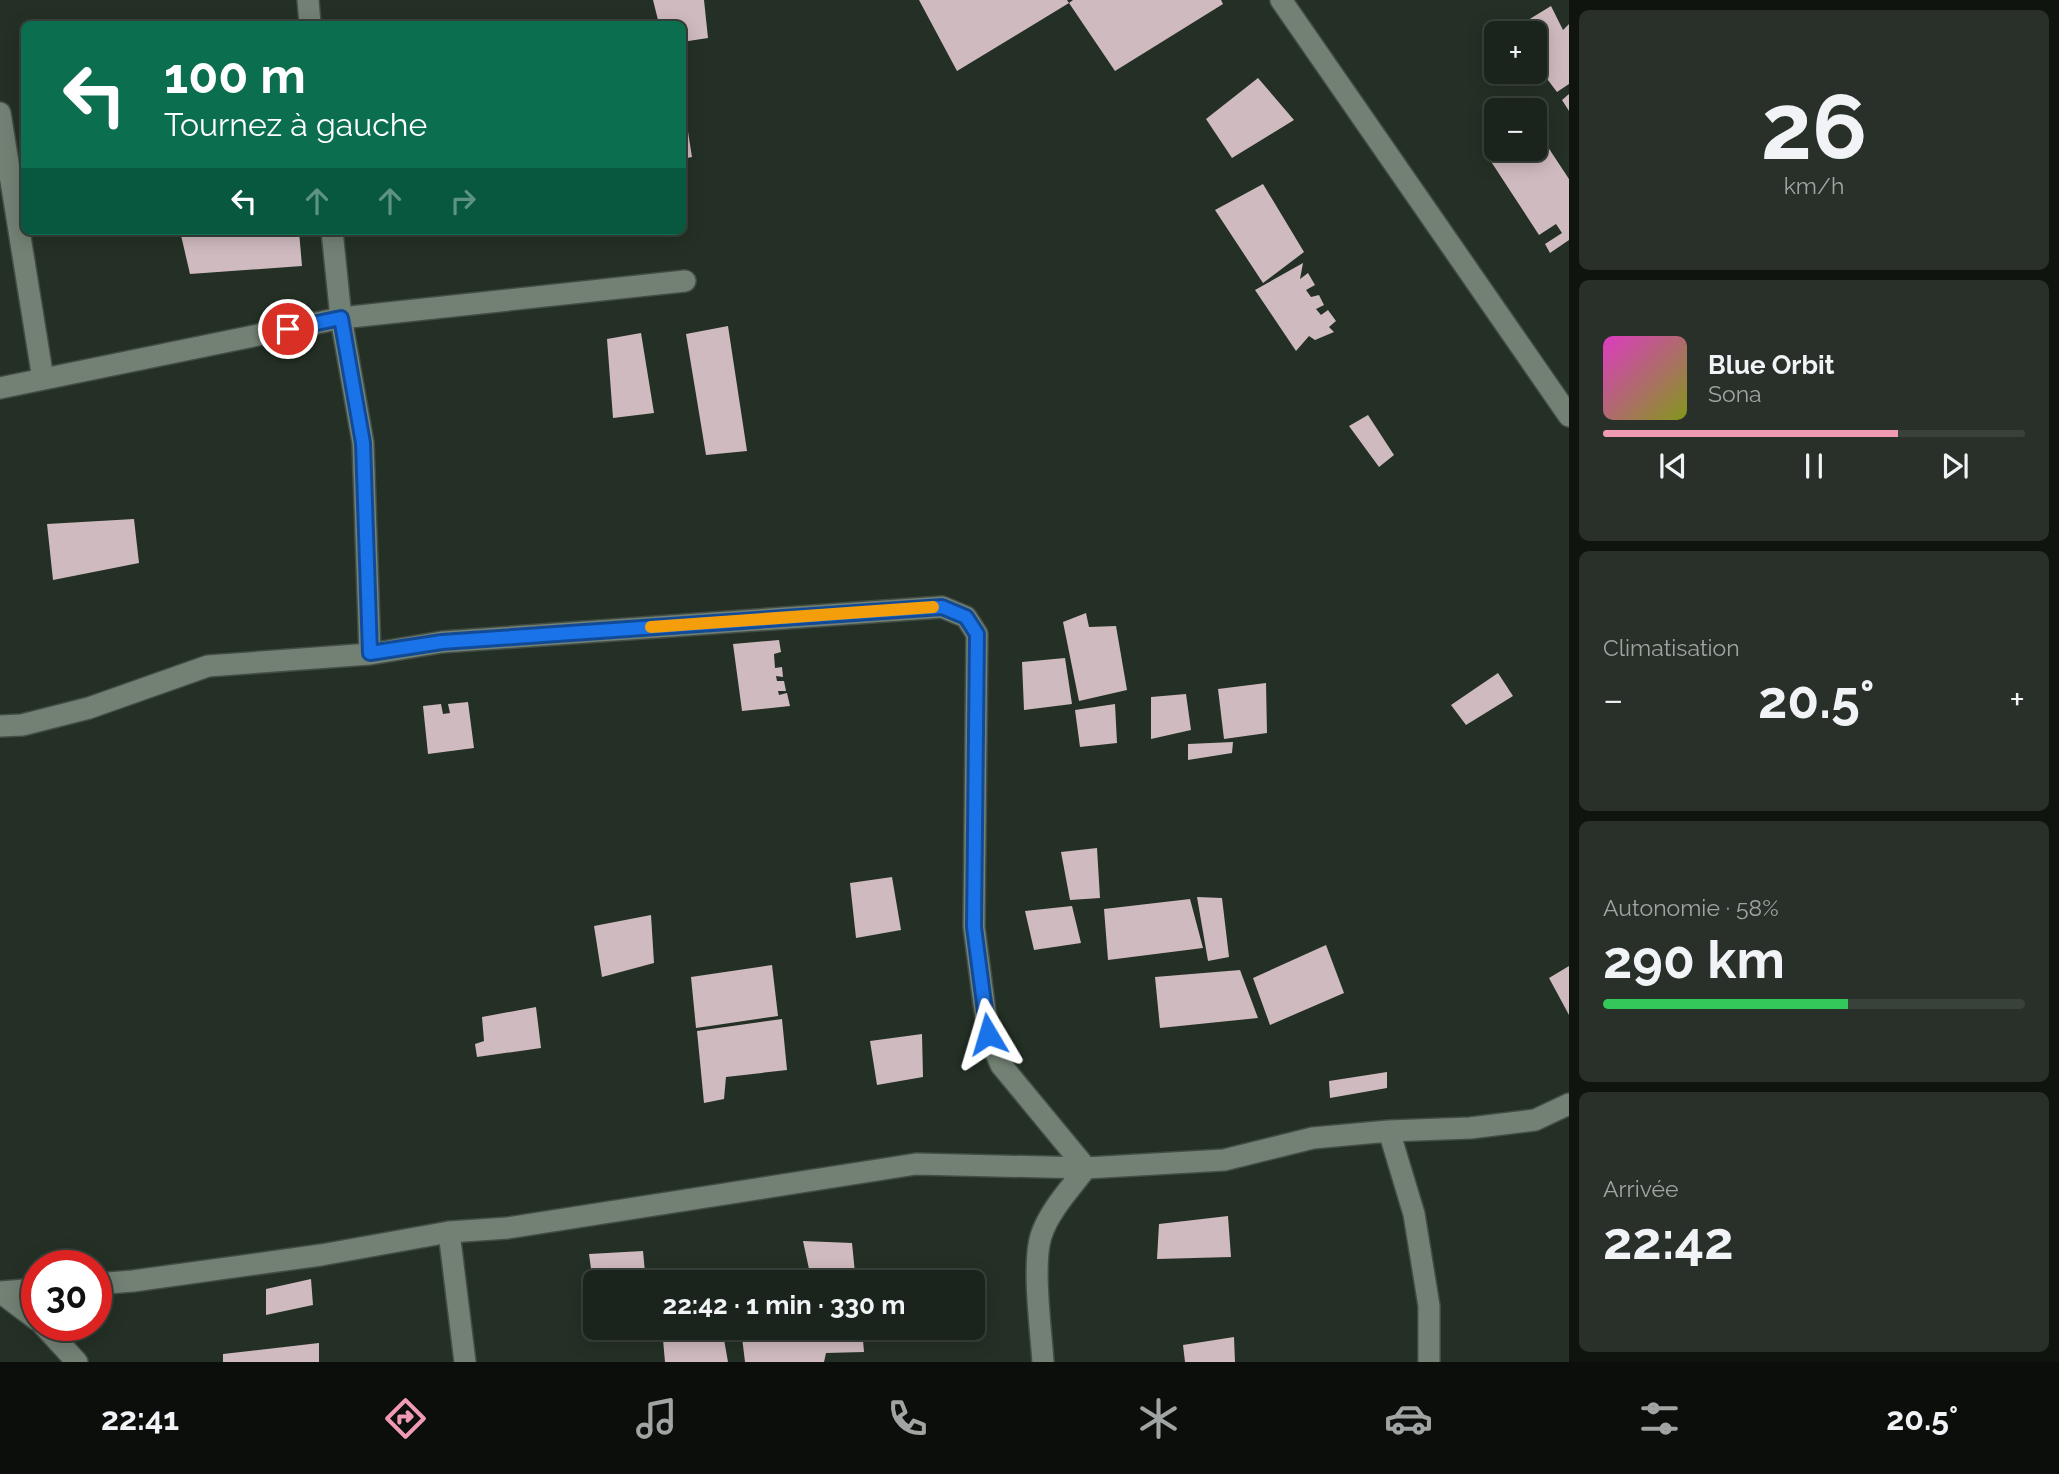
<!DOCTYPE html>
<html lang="fr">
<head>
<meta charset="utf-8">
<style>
  body { margin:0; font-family:Raleway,sans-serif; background:#283029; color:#f1f3f6; height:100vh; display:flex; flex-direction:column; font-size:26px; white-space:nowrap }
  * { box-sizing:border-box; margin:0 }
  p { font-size:23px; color:#a0a4a3 }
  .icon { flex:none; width:38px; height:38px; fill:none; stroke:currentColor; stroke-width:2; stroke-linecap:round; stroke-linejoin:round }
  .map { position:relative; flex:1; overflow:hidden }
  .side { display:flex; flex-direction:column; gap:10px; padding:10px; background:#0f140f; width:490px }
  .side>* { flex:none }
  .hud { position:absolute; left:21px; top:21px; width:665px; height:214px; border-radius:10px; box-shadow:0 4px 18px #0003,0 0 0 2px #39413b; background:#0b6e4f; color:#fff; overflow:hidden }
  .tools { position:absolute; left:1484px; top:21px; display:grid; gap:14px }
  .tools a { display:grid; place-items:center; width:63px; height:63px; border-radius:10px; background:#1b241c; box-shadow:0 4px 18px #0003,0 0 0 2px #39413b; font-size:35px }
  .speed { position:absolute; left:21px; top:1250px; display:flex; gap:14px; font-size:35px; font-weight:700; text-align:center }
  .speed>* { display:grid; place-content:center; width:91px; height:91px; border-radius:50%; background:#1b241c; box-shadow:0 4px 18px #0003,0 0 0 2px #39413b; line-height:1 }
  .speed .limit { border:10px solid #d22; background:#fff; color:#111 }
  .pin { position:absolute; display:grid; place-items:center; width:60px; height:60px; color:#fff; margin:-30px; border:4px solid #fff; border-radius:50%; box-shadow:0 2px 7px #0007 }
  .me { position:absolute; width:77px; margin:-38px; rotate:353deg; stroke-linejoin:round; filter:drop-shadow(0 0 5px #0008) }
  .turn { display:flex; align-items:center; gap:24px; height:147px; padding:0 28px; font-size:32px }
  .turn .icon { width:91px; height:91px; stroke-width:2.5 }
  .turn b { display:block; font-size:49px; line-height:60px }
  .lanes { display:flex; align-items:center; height:66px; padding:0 28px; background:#0003; justify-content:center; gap:35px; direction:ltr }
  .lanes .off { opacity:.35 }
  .big { font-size:52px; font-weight:700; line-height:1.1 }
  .side .card { flex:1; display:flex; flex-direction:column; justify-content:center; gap:10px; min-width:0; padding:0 24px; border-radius:10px; background:#283029 }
  .side .dial { align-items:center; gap:0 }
  .dial b { font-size:91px; line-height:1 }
  .song { display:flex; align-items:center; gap:21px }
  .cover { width:84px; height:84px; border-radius:10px; background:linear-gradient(135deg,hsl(310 70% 55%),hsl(70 70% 35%)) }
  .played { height:7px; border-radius:4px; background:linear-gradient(90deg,#f19ab4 70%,#39413b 70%) }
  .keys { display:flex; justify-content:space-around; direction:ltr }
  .heat { display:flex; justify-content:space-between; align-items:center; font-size:38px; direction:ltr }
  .charge { height:10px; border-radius:5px; background:linear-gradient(90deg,#34c759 58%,#39413b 0) }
  .trip { position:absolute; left:583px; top:1270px; width:402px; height:70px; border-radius:10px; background:#1b241c; box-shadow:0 4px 18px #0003,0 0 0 2px #39413b; font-weight:700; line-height:70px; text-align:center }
  .tab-bar { display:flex; height:112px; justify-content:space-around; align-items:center; background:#0b0e0b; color:#a0a4a3 }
  .tab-bar .icon { width:49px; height:49px }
  .tab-bar .active { color:#f19ab4 }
  .tab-bar b { font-size:32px; color:#f1f3f6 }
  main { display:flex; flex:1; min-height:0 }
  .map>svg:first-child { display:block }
  .building { fill:#cfbabf }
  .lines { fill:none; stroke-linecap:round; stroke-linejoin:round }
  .minor-casing { stroke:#434d44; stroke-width:24 }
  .minor { stroke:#738174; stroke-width:21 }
  .route-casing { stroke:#114b97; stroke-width:18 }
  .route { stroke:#1a73e8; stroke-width:12 }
  .slow { stroke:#f59e0b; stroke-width:12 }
</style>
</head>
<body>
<main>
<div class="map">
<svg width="1569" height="1362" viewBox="0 0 1569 1362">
  <rect width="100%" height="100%" fill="#243025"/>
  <path class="building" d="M 653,0 L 704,0 L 708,38 L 682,42 L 682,24 L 659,24 Z
    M 919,0 L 1067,0 L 1069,3 L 957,71 Z
    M 1073,0 L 1221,0 L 1223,4 L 1115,71 L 1069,3 Z
    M 1551,6 L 1563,30 L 1569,24 L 1569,84 L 1557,92 L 1535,63 L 1535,33 L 1512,33 L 1510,31 Z
    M 1258,78 L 1294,120 L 1232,158 L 1206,119 Z
    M 1569,94 L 1569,111 L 1562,100 Z
    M 686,119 L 692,157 L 682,159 L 682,120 Z
    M 1536,129 L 1569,179 L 1569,240 L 1550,253 L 1545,244 L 1562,233 L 1556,224 L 1539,235 L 1490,160 L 1507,149 L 1535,149 L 1535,130 Z
    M 1263,184 L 1304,252 L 1263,283 L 1215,210 Z
    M 180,231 L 299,231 L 302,266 L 190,274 Z
    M 1303,263 L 1300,279 L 1308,273 L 1315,285 L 1306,290 L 1311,297 L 1319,295 L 1324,305 L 1316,309 L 1321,315 L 1328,310 L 1336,321 L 1329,327 L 1334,332 L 1315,340 L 1309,336 L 1296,351 L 1255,290 Z
    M 728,326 L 747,451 L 706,455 L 686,334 Z
    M 641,333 L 654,413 L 613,418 L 607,339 Z
    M 1368,415 L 1394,455 L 1379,467 L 1349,426 Z
    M 134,519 L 139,563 L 53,580 L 47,524 Z
    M 1086,613 L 1089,627 L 1116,626 L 1127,690 L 1079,701 L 1063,622 Z
    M 779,640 L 781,652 L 774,654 L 775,668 L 782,667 L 783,677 L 776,676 L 777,681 L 784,681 L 786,691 L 778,691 L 779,695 L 787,693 L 790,706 L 742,711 L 733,644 Z
    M 1065,658 L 1072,704 L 1024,710 L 1022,662 Z
    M 1498,673 L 1513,696 L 1466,725 L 1451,705 Z
    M 1266,683 L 1267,733 L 1224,739 L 1218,689 Z
    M 1186,694 L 1191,730 L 1151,739 L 1151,697 Z
    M 468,702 L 474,748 L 428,754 L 423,706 L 441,704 L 443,714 L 450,713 L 448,704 Z
    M 1115,704 L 1117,743 L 1080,747 L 1075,710 Z
    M 1233,742 L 1232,753 L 1188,760 L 1188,744 Z
    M 1097,848 L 1100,898 L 1070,900 L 1061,852 Z
    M 892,877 L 901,930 L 856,938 L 850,883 Z
    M 1197,897 L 1222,898 L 1229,957 L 1208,961 Z
    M 1190,899 L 1203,948 L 1108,960 L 1104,909 Z
    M 1072,906 L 1081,943 L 1034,950 L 1025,911 Z
    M 651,915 L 654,963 L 602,977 L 594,926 Z
    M 1326,945 L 1344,993 L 1270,1025 L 1253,978 Z
    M 772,965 L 778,1016 L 696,1028 L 691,977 Z
    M 1569,966 L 1569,1015 L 1549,978 Z
    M 1240,970 L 1258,1018 L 1160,1028 L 1155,977 Z
    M 536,1007 L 541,1048 L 477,1057 L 475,1044 L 484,1041 L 482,1017 Z
    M 782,1019 L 787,1070 L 726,1077 L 724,1099 L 704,1103 L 697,1031 Z
    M 922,1034 L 923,1077 L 877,1085 L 870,1041 Z
    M 1387,1072 L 1387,1088 L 1330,1098 L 1329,1081 Z
    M 1228,1216 L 1231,1257 L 1157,1259 L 1159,1224 Z
    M 803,1241 L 852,1243 L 856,1283 L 812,1283 Z
    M 643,1251 L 646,1283 L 593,1283 L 589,1254 Z
    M 311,1279 L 313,1305 L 266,1315 L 266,1289 Z
    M 600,1328 L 651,1328 L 652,1333 L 601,1338 Z
    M 662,1328 L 722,1328 L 728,1362 L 665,1362 Z
    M 862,1328 L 864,1352 L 826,1353 L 824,1362 L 745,1362 L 741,1329 Z
    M 1234,1337 L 1235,1362 L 1185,1362 L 1183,1345 Z
    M 319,1343 L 319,1362 L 223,1362 L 223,1354 Z"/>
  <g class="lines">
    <defs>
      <path id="minor" d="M 308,0 L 310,24
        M 1281,0 L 1569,416
        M 0,113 L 43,379
        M 332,231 L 341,318 L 363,443 L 370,654
        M 0,388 L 341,318 L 685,281
        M 0,726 L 22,725 L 89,708 L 208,666 L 370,654 L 442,642 L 942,607 L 966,617 L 977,634 L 974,927 L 988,1034 L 1001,1065 L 1086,1168 C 1070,1189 1049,1211 1041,1236 C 1032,1264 1041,1331 1043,1362
        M 1389,1131 L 1414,1214 L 1429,1306 L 1429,1362
        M 449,1232 L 465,1362
        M 96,1284 L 133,1281 L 321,1255 L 449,1232 L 508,1228 L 916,1164 L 1086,1168 L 1224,1160 L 1313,1138 L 1389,1131 L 1470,1128 L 1535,1120 L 1569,1104
        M 0,1292 L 37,1320
        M 0,1292 L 37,1289
        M 43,1325 L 77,1362"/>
    </defs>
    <use href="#minor" class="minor-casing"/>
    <use href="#minor" class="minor"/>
  </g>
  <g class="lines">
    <defs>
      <path id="route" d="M 288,329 L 341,318 L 363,443 L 370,653 L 442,642 L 942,607 L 966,617 L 977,634 L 974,927 L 988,1034"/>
    </defs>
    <use href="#route" class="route-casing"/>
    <use href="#route" class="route"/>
    <path class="slow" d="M 651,627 L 933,607"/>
  </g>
</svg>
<div class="tools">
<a>+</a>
<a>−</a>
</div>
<div class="speed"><div class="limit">30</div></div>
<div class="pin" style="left:288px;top:329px;background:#d93025"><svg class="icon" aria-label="arrive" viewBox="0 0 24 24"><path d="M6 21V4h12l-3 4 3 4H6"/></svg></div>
<svg class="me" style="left:988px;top:1034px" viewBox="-20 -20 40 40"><path d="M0-17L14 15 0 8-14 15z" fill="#1a73e8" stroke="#fff" stroke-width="4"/></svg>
<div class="trip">22:42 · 1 min · 330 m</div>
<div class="hud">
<div class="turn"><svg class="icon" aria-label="left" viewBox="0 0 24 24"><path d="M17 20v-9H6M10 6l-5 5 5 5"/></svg><div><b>100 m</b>Tournez à gauche</div></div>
<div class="lanes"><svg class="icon" aria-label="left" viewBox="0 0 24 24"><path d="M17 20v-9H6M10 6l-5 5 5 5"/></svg><svg class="icon off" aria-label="ahead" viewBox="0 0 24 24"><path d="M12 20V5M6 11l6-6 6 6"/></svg><svg class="icon off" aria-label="ahead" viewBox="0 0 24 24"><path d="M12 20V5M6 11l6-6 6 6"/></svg><svg class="icon off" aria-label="right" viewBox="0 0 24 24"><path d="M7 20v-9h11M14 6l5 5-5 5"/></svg></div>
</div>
</div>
<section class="side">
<div class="card dial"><b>26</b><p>km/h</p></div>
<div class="card">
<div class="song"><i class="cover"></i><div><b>Blue Orbit</b><p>Sona</p></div></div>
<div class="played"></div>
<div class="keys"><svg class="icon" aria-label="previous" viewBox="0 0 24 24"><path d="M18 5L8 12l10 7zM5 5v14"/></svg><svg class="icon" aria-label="pause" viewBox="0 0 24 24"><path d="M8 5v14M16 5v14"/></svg><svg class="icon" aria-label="next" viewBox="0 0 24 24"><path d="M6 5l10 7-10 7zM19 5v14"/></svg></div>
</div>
<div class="card"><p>Climatisation</p>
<div class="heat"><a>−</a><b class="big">20.5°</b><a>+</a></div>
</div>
<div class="card"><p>Autonomie · 58%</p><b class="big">290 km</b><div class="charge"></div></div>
<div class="card"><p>Arrivée</p><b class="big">22:42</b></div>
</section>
</main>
<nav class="tab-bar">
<b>22:41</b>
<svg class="icon active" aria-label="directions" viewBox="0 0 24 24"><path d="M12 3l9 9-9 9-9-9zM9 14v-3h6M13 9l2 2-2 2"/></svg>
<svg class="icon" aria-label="music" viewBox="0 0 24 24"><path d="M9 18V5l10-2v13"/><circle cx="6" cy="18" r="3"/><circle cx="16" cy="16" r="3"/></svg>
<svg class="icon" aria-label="phone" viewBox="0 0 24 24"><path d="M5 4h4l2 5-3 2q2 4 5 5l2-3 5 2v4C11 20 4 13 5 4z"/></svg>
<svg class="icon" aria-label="climate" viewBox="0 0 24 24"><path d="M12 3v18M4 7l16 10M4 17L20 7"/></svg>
<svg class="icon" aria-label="car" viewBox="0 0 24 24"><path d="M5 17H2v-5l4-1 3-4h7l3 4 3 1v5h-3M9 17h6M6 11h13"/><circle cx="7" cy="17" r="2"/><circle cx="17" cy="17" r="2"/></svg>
<svg class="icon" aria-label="filters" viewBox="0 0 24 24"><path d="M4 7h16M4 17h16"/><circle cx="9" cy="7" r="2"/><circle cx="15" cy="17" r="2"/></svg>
<b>20.5°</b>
</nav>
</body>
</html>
